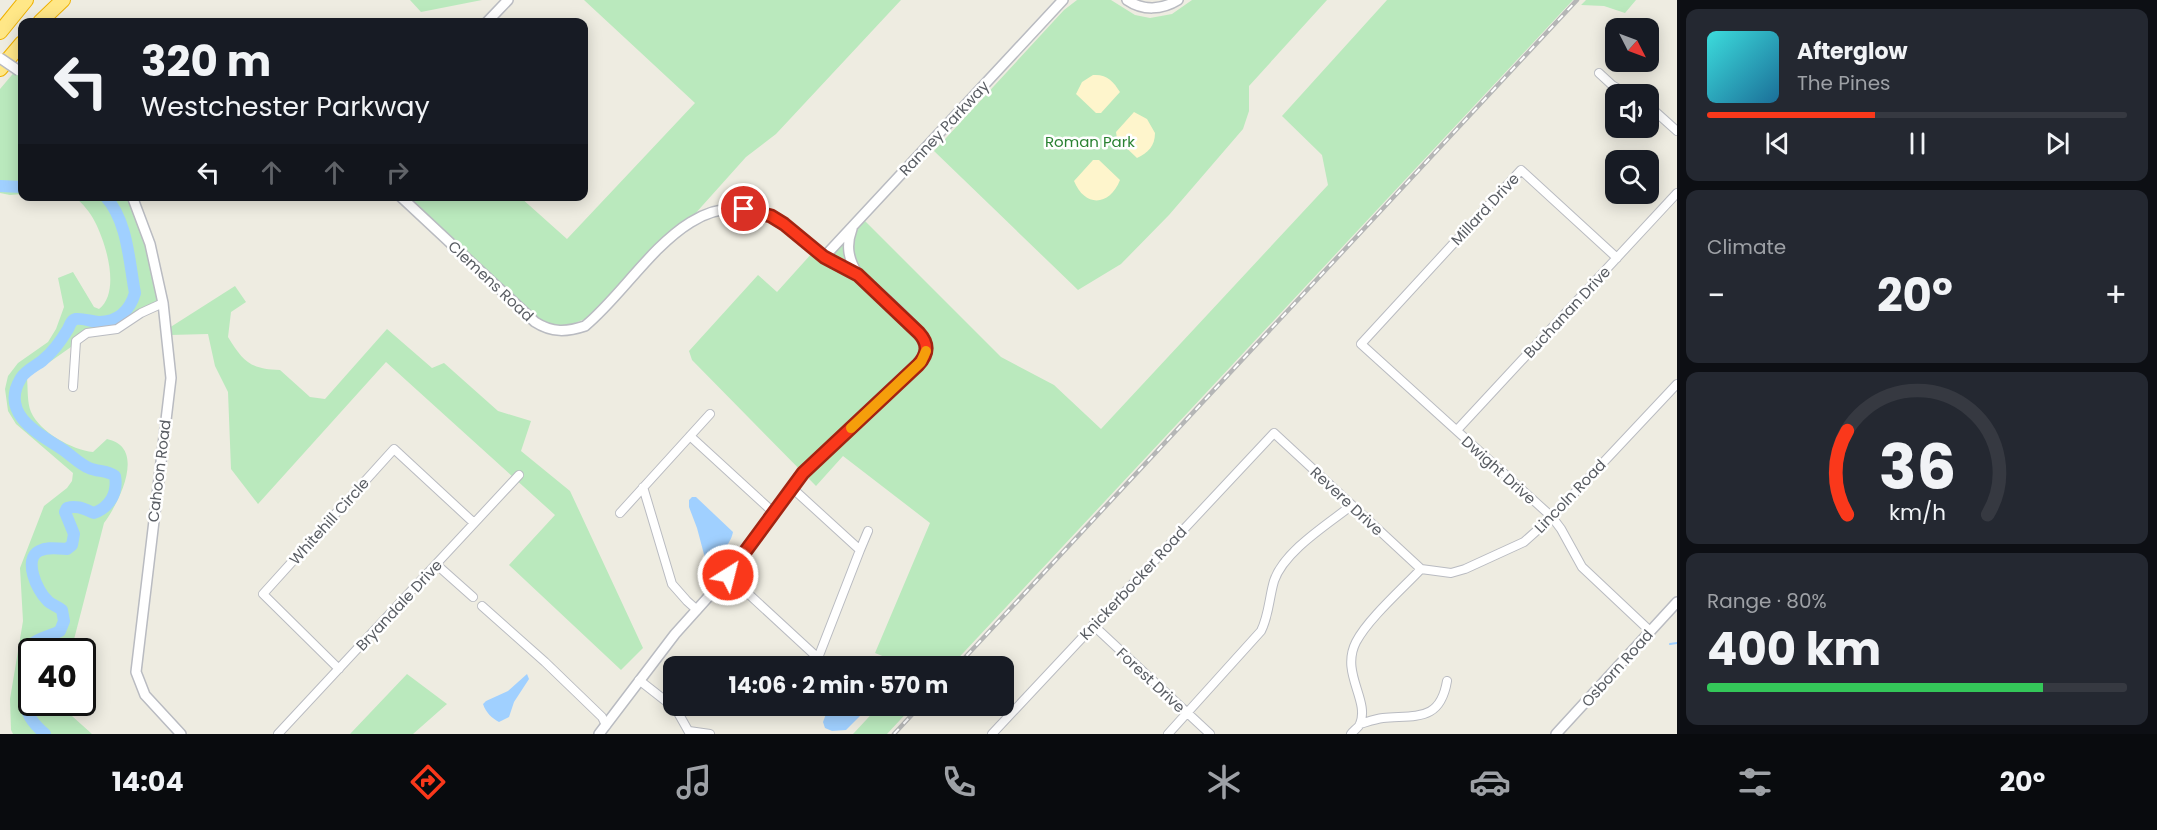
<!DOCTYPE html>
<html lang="en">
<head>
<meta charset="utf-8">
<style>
  body { margin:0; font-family:Poppins,sans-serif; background:#242831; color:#f1f3f6; height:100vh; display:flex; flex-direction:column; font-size:22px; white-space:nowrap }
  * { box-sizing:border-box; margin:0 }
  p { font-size:20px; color:#9ea1a6 }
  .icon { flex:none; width:33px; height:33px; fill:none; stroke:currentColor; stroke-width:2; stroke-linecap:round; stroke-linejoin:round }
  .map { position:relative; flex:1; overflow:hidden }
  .side { display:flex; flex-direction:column; gap:9px; padding:9px; background:#0d0f14; width:480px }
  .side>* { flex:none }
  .top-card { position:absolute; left:18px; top:18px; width:570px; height:183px; border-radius:12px; box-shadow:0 3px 15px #0003; background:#171b24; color:#f1f3f6; overflow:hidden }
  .needle { width:39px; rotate:132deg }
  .tools { position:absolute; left:1605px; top:18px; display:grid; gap:12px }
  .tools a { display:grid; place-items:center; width:54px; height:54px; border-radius:12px; background:#171b24; box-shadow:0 3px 15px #0003; font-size:30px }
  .speed { position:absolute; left:18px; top:638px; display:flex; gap:12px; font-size:30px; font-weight:700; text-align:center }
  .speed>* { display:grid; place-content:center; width:78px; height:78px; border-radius:50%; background:#171b24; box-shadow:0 3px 15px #0003; line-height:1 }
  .speed .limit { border:3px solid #111; border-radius:9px; background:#fff; color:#111 }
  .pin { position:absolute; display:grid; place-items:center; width:51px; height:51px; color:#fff; margin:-26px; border:3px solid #fff; border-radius:50%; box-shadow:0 2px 6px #0007 }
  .me { position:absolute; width:66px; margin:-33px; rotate:36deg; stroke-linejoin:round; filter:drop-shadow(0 0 4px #0008) }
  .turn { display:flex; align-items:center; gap:21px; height:126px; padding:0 24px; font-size:27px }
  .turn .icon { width:78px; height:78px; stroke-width:2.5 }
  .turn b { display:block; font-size:42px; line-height:51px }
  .lanes { display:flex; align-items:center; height:57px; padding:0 24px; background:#0003; justify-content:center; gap:30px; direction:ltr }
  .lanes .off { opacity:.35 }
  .big { font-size:45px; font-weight:700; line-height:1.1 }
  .side .tile { flex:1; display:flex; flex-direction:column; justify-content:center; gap:9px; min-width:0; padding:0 21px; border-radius:12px; background:#242831 }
  .side .dial { align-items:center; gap:0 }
  .dial svg { height:156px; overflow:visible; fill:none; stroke:#363941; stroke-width:7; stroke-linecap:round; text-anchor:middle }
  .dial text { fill:#f1f3f6; stroke:none }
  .song { display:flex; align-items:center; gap:18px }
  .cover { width:72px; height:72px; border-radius:9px; background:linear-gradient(135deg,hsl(180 70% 55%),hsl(200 70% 35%)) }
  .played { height:6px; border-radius:3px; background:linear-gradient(90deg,#fa381b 40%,#363941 40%) }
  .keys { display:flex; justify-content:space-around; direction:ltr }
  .heat { display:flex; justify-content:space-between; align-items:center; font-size:33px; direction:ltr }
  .charge { height:9px; border-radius:4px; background:linear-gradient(90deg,#34c759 80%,#363941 0) }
  .trip { position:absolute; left:663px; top:656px; width:351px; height:60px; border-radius:12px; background:#171b24; box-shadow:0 3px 15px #0003; font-weight:700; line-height:60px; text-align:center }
  .dock { display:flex; height:96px; justify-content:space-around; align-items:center; background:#090b0e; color:#9ea1a6 }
  .dock .icon { width:42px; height:42px }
  .dock .on { color:#fa381b }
  .dock b { font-size:27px; color:#f1f3f6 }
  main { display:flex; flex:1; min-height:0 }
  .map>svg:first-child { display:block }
  .green { fill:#bae9bd }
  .sand { fill:#fef5cc }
  .water { fill:#a0d0ff }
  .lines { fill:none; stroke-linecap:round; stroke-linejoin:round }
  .stream { stroke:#a0d0ff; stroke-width:2 }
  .river { stroke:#a0d0ff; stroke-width:12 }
  .minor-casing { stroke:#b9bbc1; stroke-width:10 }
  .tertiary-casing { stroke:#b9bbc1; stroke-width:12 }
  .motorway-casing { stroke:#efb100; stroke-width:16 }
  .minor { stroke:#fff; stroke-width:8 }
  .tertiary { stroke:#fff; stroke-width:9 }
  .motorway { stroke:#ffe787; stroke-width:14 }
  .rail-casing { stroke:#b5b6b6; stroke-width:4.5 }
  .rail { stroke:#fff; stroke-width:2; stroke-dasharray:7; stroke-linecap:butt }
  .tertiary-bridge-casing { stroke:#b9bbc1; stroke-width:12; stroke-linecap:butt }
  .tertiary-bridge { stroke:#fff; stroke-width:9 }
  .route-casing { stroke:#a22412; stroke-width:15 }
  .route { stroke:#fa381b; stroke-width:10 }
  .slow { stroke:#f59e0b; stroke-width:10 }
  .labels { text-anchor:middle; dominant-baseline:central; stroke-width:5; stroke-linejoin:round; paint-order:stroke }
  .street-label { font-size:15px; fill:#595d63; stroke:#fff }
  .park-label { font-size:15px; fill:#2b8233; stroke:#fff }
</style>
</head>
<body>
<main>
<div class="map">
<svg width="1677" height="734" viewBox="0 0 1677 734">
  <rect width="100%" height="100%" fill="#eeece1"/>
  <path class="green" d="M 410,0 L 482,0 L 421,12 Z
    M 584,0 L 901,0 L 776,134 L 746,157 L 694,215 L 673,228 L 599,308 L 585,319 L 562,328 L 549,326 L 536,319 L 405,197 L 520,197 L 567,239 L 695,103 Z
    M 1077,0 L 1111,0 L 1135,15 L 1150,18 L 1172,14 L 1192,0 L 1327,0 L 1249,86 L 1249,111 L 1243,129 L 1169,215 L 1121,264 L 1078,290 L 934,151 L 1064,10 Z
    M 1387,0 L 1573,0 L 951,666 L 907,666 L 875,653 L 930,523 L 843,456 L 816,486 L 692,360 L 689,351 L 758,275 L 777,292 L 813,252 L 825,261 L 863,219 L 1001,357 L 1054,385 L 1101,429 L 1328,185 L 1322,155 L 1282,116 Z
    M 1586,0 L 1636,0 L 1625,13 L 1604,6 L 1581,5 Z
    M 22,63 L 22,194 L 10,195 L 0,193 L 0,89 Z
    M 75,197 L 134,197 L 166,304 L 140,318 L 88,335 L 27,378 C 28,388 27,403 31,412 C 40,432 72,450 93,452 L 107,439 C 111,440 117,442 120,445 C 140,462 116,507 104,523 L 71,651 L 32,651 L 32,702 L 63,702 L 72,716 L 92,734 L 13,734 L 11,730 L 10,699 L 23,621 L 20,568 L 44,506 L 67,488 L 72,481 L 73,473 L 16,424 L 8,411 L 5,389 L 8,376 L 18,363 L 48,342 L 56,329 L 64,307 L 58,278 L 73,272 L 94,307 L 99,309 C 121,292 106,243 95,222 C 90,212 83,204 75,197 Z
    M 235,286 L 246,302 L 231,312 L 228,337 C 243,361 249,369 280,370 L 310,397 L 325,399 L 387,329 L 432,368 L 444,363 L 498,411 L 531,421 L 521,451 L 570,491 L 643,648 L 621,670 L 509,565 L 555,515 L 386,362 L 258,504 L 231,469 L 228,392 L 215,366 L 208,334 L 170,335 L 169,328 Z
    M 407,674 L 447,704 L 413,734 L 350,734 Z
    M 880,705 L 914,705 L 887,734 L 853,734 Z"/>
  <path class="sand" d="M 1093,75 C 1107,74 1113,81 1120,92 L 1101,113 L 1096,113 L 1076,94 L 1082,82 Z
    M 1134,112 L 1147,119 L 1155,133 C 1155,146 1148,153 1137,158 L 1117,139 L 1116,132 Z
    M 1093,160 L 1099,160 L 1120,180 C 1110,206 1085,208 1074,181 Z"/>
  <path class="water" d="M 692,497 L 696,497 L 733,532 C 731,543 720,557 709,561 L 705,558 L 697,528 L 689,507 L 689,500 Z
    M 527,674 L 529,679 L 514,702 L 509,717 L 499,722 C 492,718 486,713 483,704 L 486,701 L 508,691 Z
    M 834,705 L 871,705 L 846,730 L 832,731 L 825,728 L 823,722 L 826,714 Z"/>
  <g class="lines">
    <path class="stream" d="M 1670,644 L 1677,643"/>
    <path class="river" d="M 0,186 L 22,187
      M 32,665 C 15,641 47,638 60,631 L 64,621 L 62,610 C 58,606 51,605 47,600 C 37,591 23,559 39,551 C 49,546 57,549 67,549 L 72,545 L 74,534 L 65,512 L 67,508 C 77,505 84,509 94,513 C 110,507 118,493 115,476 C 107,470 98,472 89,468 C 79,464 69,453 59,447 C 35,432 0,412 21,378 C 25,371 35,366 42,361 C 53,352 61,341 68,329 C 70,325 71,320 76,319 C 83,318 92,322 99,322 C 118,322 130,310 135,293 C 129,262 128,221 105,196
      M 32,697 L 26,704 C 27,717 36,726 45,734"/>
    <defs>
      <path id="minor" d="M 1599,73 L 1612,85 L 1627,94
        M 1648,105 L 1677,131
        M 1617,258 L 1521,170 L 1361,344 L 1552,517 L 1561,529 L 1582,567 L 1650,631
        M 73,387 L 76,341 L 87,333 L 117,329 L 141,313 L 163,303
        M 1457,430 L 1677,193
        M 690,436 L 773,512
        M 643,487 L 672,584 L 687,601 L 697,610
        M 791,487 L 860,550 L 818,658 L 825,666
        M 620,513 L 710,414
        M 860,550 L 868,531
        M 437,565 L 473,597
        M 1421,569 L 1451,573 L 1465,569 L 1524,542 L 1552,517 L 1677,384
        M 728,575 L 818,658
        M 482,606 L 545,662 L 602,717 L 606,725
        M 1093,625 L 1210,734
        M 339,669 L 263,594 L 394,449 L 474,523
        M 639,680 L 676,709 L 690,734
        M 1360,724 C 1367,722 1375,719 1383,718 C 1416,715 1440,722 1447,681
        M 689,731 L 710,734
        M 278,734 L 519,475
        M 992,734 L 1274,433 L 1421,569
        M 1168,734 L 1261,631 C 1269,615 1269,598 1274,581 C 1284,551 1328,524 1352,505
        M 1351,734 C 1353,731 1359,727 1360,724 C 1370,700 1340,673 1356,642 C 1368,619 1402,589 1421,569"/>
      <path id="tertiary" d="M 1127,0 C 1143,11 1162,10 1178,0
        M 487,22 L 508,0
        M 132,196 L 150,244 L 163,303 L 171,378 L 136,672 L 145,695 L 181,734
        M 400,196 L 535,322 C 552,333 567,332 585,326 C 639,282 686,180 770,216 C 792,225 805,245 824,257 C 832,262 841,264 849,269 C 868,281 912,322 925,340 L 927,349 L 924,358 L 803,473 L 728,575 L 675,634 L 599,734
        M 852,229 C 846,245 848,258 857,273
        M 824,257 L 1063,0
        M 1556,734 L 1677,602"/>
      <path id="motorway" d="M 40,22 L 63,0
        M 0,32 L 26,0
        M 0,69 L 22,43"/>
    </defs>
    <use href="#minor" class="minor-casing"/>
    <use href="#tertiary" class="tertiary-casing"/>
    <use href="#motorway" class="motorway-casing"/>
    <use href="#minor" class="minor"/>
    <use href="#tertiary" class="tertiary"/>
    <use href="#motorway" class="motorway"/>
    <defs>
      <path id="rail" d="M 957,666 L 1577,0
        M 894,734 L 921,705"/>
    </defs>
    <use href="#rail" class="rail-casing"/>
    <use href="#rail" class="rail"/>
    <defs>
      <path id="tertiary-bridge" d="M 0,58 L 19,71"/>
    </defs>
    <use href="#tertiary-bridge" class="tertiary-bridge-casing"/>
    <use href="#tertiary-bridge" class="tertiary-bridge"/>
  </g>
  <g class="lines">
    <defs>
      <path id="route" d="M 728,575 L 803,473 L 918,365 C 928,354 929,344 919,333 L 858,275 L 824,257 L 784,224 L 771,216 L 744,209"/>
    </defs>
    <use href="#route" class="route-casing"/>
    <use href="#route" class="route"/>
    <path class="slow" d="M 851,428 L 921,362 L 926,351"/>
  </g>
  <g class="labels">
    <g class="street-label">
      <text transform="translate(944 128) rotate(-47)">Ranney Parkway</text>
      <text transform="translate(1485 209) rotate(-47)">Millard Drive</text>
      <text transform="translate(491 281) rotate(43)">Clemens Road</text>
      <text transform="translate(1567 312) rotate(-47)">Buchanan Drive</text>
      <text transform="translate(1499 470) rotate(42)">Dwight Drive</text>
      <text transform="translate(159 471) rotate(-83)">Cahoon Road</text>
      <text transform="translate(1570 496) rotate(-46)">Lincoln Road</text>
      <text transform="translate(1347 501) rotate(43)">Revere Drive</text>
      <text transform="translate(329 521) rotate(-48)">Whitehill Circle</text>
      <text transform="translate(1133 583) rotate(-47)">Knickerbocker Road</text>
      <text transform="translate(399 605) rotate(-47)">Bryandale Drive</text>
      <text transform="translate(1617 668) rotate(-48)">Osborn Road</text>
      <text transform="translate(1151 680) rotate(43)">Forest Drive</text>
    </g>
    <g class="park-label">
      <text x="1090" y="141">Roman Park</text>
    </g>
  </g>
</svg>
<div class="tools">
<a><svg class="needle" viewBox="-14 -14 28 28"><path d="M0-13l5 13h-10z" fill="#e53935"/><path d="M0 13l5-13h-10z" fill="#9ea1a6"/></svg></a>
<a><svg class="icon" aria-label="sound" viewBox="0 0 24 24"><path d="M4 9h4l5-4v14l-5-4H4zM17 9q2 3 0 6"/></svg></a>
<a><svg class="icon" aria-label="search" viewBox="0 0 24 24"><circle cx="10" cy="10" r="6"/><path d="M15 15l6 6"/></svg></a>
</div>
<div class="speed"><div class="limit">40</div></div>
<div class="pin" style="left:744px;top:209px;background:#d93025"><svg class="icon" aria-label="arrive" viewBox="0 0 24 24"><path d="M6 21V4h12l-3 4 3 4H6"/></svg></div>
<svg class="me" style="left:728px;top:575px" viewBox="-20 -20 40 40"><circle r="17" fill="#fa381b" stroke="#fff" stroke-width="3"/><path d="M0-11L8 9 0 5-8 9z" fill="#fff"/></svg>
<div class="trip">14:06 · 2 min · 570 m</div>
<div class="top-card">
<div class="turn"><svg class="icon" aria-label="left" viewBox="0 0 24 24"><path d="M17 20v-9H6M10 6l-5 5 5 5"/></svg><div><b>320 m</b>Westchester Parkway</div></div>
<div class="lanes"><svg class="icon" aria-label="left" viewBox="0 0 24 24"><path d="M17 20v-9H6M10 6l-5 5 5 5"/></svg><svg class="icon off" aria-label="ahead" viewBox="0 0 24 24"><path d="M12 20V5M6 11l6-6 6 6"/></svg><svg class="icon off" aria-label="ahead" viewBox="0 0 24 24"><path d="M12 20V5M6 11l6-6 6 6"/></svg><svg class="icon off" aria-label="right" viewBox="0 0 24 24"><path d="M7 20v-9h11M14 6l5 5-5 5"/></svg></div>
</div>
</div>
<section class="side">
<div class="tile">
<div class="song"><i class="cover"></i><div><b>Afterglow</b><p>The Pines</p></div></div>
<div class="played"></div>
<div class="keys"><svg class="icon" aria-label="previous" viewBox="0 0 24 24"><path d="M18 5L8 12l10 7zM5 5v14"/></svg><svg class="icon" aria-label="pause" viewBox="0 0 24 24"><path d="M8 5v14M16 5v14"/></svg><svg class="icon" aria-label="next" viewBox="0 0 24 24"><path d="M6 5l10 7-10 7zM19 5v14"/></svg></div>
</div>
<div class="tile"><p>Climate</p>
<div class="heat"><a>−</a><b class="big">20°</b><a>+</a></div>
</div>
<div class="tile dial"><svg viewBox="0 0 100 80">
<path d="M14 69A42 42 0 1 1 86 69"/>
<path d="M14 69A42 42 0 0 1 14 26" stroke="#fa381b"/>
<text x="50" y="56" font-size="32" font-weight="700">36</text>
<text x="50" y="72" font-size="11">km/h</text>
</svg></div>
<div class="tile"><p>Range · 80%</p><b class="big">400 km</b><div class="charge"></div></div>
</section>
</main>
<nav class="dock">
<b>14:04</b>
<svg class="icon on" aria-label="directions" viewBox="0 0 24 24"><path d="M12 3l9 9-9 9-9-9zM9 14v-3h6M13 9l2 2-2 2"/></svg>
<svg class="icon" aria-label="music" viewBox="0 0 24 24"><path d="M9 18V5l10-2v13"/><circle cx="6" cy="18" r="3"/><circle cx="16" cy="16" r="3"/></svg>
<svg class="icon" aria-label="phone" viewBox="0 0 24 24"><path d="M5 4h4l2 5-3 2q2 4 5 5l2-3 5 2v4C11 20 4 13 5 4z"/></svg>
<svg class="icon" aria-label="climate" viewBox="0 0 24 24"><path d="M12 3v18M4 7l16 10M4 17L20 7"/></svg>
<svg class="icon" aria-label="car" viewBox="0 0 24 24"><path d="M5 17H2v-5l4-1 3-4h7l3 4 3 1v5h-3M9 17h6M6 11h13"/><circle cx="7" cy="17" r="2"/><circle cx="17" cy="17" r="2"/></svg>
<svg class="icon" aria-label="filters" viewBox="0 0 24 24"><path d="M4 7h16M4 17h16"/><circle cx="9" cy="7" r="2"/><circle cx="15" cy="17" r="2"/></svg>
<b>20°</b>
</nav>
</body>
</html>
